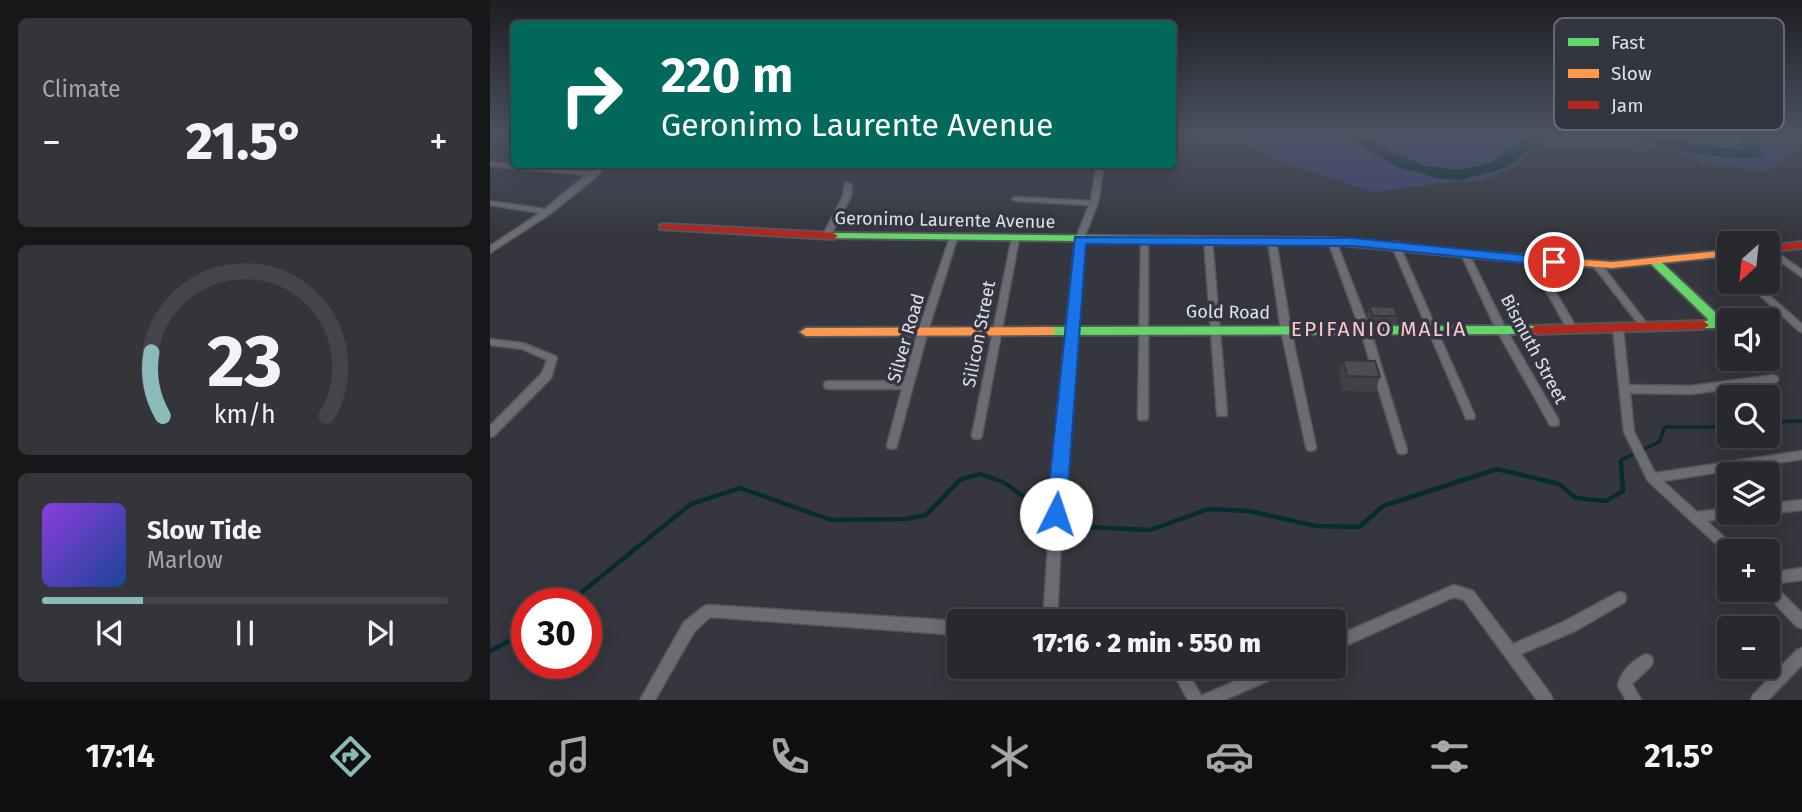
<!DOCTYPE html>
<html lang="en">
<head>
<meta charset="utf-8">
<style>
  body { margin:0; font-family:"Fira Sans",sans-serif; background:#34353a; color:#f1f3f6; height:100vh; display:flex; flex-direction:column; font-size:26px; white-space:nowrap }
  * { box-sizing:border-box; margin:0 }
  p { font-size:23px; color:#a5a6aa }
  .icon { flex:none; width:38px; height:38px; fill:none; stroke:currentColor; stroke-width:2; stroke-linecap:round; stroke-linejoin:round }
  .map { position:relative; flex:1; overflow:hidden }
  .panel { display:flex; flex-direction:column; gap:18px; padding:18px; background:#161719; width:490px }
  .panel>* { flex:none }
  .hud { position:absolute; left:21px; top:21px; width:665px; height:147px; border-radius:7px; box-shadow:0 4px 18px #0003,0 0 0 2px #44454a; background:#00695c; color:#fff; overflow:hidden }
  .needle { width:46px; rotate:207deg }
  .buttons { position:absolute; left:1227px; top:231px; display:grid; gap:14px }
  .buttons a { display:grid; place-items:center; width:63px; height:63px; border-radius:7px; background:#28292e; box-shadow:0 4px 18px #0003,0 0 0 2px #44454a; font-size:35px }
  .speed { position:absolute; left:21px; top:588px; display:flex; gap:14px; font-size:35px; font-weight:700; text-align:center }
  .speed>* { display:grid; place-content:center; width:91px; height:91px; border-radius:50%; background:#28292e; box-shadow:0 4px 18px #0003,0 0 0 2px #44454a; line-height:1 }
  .speed .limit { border:10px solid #d22; background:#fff; color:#111 }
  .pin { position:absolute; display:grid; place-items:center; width:60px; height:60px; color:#fff; margin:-30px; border:4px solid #fff; border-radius:50%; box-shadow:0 2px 7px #0007 }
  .me { position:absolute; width:77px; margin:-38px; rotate:4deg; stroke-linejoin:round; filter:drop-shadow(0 0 5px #0008) }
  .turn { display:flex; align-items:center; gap:24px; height:147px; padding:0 35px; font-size:32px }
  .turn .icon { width:91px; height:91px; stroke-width:2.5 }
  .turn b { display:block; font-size:49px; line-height:60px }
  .big { font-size:52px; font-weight:800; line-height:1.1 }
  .panel .card { flex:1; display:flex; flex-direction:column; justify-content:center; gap:10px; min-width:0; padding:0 24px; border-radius:10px; background:#34353a }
  .panel .dial { align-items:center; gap:0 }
  .dial svg { height:182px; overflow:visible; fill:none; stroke:#44454a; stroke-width:7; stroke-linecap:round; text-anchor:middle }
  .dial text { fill:#f1f3f6; stroke:none }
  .song { display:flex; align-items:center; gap:21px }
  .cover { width:84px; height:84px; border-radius:10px; background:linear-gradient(135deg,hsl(270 70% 55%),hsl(220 70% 35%)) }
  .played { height:7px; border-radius:4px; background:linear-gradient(90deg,#8bbbb9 25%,#44454a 25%) }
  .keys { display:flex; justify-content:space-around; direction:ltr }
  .heat { display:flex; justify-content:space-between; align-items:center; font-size:38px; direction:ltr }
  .trip { position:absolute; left:457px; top:609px; width:399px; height:70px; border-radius:7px; background:#28292e; box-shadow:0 4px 18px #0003,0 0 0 2px #44454a; font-weight:800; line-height:70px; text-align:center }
  .tab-bar { display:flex; height:112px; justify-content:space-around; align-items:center; background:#101012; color:#a5a6aa }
  .tab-bar .icon { width:49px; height:49px }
  .tab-bar .current { color:#8bbbb9 }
  .tab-bar b { font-size:32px; color:#f1f3f6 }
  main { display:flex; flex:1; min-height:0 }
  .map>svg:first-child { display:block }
  .green { fill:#414274 }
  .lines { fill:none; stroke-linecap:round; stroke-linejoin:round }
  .stream-far1 { stroke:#062c31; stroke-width:3.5 }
  .stream { stroke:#062c31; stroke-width:4.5 }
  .river { fill:#062c31; fill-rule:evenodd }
  .street-casing { stroke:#55565c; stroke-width:3 }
  .fast-casing { stroke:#55565c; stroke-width:4 }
  .slow-casing { stroke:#55565c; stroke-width:4 }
  .jam-casing { stroke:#55565c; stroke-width:4 }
  .street { fill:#6c6d72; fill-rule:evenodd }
  .fast { fill:#63d668; fill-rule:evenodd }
  .slow { fill:#ff974d; fill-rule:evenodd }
  .jam { fill:#b3261e; fill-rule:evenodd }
  .wall { fill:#424147 }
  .building { fill:#4d4c52; stroke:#363539; stroke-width:2 }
  .route { fill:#1a73e8; stroke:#114b97; stroke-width:2 }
  .labels { text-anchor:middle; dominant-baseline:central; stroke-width:7; stroke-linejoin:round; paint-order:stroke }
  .street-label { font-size:18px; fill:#dfe0e8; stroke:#333541 }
  .quarter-label { font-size:21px; letter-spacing:2px; fill:#fac6c7; stroke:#333541 }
  .key { fill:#333541; stroke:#676873; stroke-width:2 }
  .key-label { font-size:19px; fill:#dfe0e8 }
</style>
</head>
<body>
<main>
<section class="panel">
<div class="card"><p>Climate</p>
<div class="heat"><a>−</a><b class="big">21.5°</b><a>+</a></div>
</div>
<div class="card dial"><svg viewBox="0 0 100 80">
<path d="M14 69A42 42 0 1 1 86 69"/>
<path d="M14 69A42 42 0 0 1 9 41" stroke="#8bbbb9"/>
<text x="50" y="56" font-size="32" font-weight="700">23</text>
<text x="50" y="72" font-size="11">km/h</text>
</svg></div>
<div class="card">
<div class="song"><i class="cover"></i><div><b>Slow Tide</b><p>Marlow</p></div></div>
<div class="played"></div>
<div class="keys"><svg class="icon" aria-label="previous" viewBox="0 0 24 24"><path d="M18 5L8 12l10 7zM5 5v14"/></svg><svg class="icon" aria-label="pause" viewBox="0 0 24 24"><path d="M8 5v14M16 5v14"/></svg><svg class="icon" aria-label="next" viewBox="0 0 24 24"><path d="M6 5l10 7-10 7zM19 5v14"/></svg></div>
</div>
</section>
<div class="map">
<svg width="1312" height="700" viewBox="0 0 1312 700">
  <rect width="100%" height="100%" fill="#36373e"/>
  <path class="green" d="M 739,135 L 1305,135 L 1306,148 L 1277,171 L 1217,164 L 1176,147 L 1156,150 L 1042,146 L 1029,164 L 995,180 L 950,183 L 885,192 L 787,161 Z"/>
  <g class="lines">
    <path class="stream-far1" d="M 1278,422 L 1312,421
      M 1131,464 L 1131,460 L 1169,442 L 1175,427 L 1239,427"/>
    <path class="stream" d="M 569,520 L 598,527 L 660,530 L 719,509 L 759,511 L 826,526 L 869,527 L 893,506 L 1007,469 L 1069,484 L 1086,498 L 1116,501 L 1133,491 L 1131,462
      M 77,604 L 201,504 L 250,488 L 341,520 L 416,519 L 436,515 L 471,479 L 491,474 L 513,482 L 562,516
      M 0,651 L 37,632"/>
    <path class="river" d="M 853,135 L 870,135 L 899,151 L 936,166 L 971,170 L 1003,162 L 1040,135 L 1061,135 L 1015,168 L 971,180 L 952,179 L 907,167 Z
      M 1141,135 C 1180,135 1217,149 1257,150 L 1250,135 L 1264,135 L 1273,155 C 1261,166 1153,146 1141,135 Z"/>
    <defs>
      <path id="street" d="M 0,162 L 101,172 L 109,164 L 117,164 L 107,176 L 60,214 L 0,253 L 0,246 L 50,213 L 0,205 L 0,201 L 55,209 L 96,175 L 0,166 Z
        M 606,169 L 609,169 L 613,171 L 608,203 L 593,240 L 577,413 L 567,621 L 553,621 L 567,413 L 585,240 L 599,205 L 526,201 L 522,199 L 526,197 L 601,201 Z
        M 355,183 L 358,183 L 362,185 L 361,196 L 341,235 L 337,237 L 334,237 L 333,235 L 353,196 Z
        M 460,237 L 463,237 L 467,239 L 438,331 L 407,445 L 406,448 L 402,449 L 398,448 L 397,445 L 412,389 L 339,389 L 335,388 L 334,385 L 335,382 L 339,381 L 414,381 L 428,331 Z
        M 522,237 L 525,237 L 529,239 L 492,435 L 491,438 L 487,439 L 483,438 L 482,435 Z
        M 651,237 L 654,237 L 658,239 L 658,417 L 657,420 L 649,420 L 648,417 Z
        M 715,237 L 718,237 L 722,239 L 737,413 L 736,416 L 728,416 L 727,413 L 714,239 Z
        M 779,239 L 782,239 L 786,241 L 801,330 L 826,447 L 825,450 L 821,451 L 817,450 L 816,447 L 791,330 L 778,241 Z
        M 839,239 L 842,239 L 846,241 L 880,329 L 917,450 L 916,453 L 912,454 L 908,453 L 907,450 L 870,329 L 838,241 Z
        M 902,242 L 908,242 L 909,244 L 985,416 L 984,419 L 976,419 L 975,416 L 901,244 Z
        M 1278,246 L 1312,270 L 1312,277 L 1278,253 Z
        M 975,251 L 979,254 L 1016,329 L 1068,419 L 1069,422 L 1068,425 L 1064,426 L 1060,425 L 1006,329 L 971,254 Z
        M 1228,251 L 1239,259 L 1239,267 L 1236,266 L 1225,256 L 1224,254 Z
        M 1043,258 L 1047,261 L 1088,330 L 1086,332 L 1080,332 L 1078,330 L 1039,261 Z
        M 1107,262 L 1110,263 L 1159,326 L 1161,328 L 1159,330 L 1153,330 L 1104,267 L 1103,265 L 1104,263 Z
        M 1255,282 L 1264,282 L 1312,324 L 1312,332 L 1309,331 Z
        M 1128,326 L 1133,329 L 1139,385 L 1201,386 L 1283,375 L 1287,376 L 1288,379 L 1287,382 L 1283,383 L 1201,394 L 1140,393 L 1144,432 L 1165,473 L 1312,451 L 1312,459 L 1173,481 L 1207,512 L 1239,508 L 1239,513 L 1248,513 L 1246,517 L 1217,521 L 1245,547 L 1247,551 L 1239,551 L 1239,556 L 1158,481 L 1134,432 L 1123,329 Z
        M 0,339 L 33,343 L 65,356 L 67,358 L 61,378 L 4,436 L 0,437 L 0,426 L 52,373 L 57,360 L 32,349 L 0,345 Z
        M 1312,500 L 1312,510 L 1278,514 L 1274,513 L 1278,513 L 1278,504 Z
        M 1312,568 L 1312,580 L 1283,584 L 1312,613 L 1312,628 L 1307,627 L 1272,590 L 1278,590 L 1278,573 Z
        M 964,585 L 983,591 L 1023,644 L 1075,621 L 1125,594 L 1130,592 L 1135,594 L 1136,598 L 1135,602 L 1085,631 L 1031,654 L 1061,695 L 1063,700 L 1047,700 L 974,600 L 964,597 L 844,651 L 844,637 Z
        M 218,605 L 469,621 L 469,635 L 220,617 L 204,632 L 165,700 L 150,700 L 194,622 L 213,607 Z
        M 1312,648 L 1312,665 L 1278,700 L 1261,700 L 1263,695 L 1307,650 Z
        M 1156,654 L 1161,656 L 1163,661 L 1161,666 L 1142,684 L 1151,700 L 1136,700 L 1128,686 C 1130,672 1143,660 1156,654 Z
        M 680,667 L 695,667 L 712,697 L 713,695 L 777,667 L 800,667 L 798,672 L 734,700 L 698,700 Z"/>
      <path id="fast" d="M 343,233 L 842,238 L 987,252 L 992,255 L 987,258 L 842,244 L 339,238 L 338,236 Z
        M 1164,258 L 1168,259 L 1228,315 L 1230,318 L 1226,328 L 1209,328 L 1207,325 L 1209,322 L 1217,321 L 1218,319 L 1160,263 L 1159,261 L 1160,259 Z
        M 1045,326 L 1051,330 L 1045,334 L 561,335 L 555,331 L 561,327 Z"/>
      <path id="slow" d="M 1239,250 L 1239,256 L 1122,268 L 987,258 L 982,255 L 987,252 L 1122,262 Z
        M 561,327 L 567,331 L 561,335 L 316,336 L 310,332 L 316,328 Z"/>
      <path id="jam" d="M 174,224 L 343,233 L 348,236 L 343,239 L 170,229 L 170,225 Z
        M 1312,242 L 1312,248 L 1278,252 L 1278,246 Z
        M 1213,321 L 1219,325 L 1213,329 L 1045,334 L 1039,330 L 1045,326 Z"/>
    </defs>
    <use href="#street" class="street-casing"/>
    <use href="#fast" class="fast-casing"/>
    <use href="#slow" class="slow-casing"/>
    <use href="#jam" class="jam-casing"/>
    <use href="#street" class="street"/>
    <use href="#fast" class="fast"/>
    <use href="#slow" class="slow"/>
    <use href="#jam" class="jam"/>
  </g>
  <path class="wall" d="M 879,306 L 908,316 L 906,324 L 881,324 L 877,314 Z
    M 853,360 L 890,377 L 885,392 L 853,391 L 849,375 Z"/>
  <path class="building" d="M 879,306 L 904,307 L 908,316 L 883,316 Z
    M 853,360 L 885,361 L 890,377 L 857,376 Z"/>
  <linearGradient id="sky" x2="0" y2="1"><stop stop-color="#1e1e22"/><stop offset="0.58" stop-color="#4c5363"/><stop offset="1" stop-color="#4c5363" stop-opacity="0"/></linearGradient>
  <rect width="1312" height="233" fill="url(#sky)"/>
  <path class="route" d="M 585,237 L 863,238 L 1064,258 L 1071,262 L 1064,266 L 863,246 L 596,244 L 576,514 L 573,520 L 566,522 L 559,520 L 556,514 Z"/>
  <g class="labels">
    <g class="street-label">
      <text transform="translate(455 220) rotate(1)">Geronimo Laurente Avenue</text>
      <text transform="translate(738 312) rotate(1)">Gold Road</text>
      <text transform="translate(489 334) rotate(-79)">Silicon Street</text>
      <text transform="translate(416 338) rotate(-74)">Silver Road</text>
      <text transform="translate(1044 349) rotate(62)">Bismuth Street</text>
    </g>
    <g class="quarter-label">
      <text x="889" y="329">EPIFANIO MALIA</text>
    </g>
  </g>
  <rect x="1064" y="18" width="230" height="112" rx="10" class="key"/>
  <rect x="1078" y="38" width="31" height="8" fill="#63d668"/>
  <rect x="1078" y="69" width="31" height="9" fill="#ff974d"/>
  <rect x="1078" y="101" width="31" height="8" fill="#b3261e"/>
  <g class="key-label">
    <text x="1121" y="49">Fast</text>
    <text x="1121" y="80">Slow</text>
    <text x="1121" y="112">Jam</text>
  </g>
</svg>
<div class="buttons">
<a><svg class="needle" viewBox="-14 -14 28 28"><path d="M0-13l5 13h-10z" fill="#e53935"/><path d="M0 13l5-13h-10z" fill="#a5a6aa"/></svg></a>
<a><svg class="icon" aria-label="sound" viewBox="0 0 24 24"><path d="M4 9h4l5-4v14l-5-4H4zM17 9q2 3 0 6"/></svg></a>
<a><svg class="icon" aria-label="search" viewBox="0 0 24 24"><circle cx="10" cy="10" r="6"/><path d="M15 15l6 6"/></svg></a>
<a><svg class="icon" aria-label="layers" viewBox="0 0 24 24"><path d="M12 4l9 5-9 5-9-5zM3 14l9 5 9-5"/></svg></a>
<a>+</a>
<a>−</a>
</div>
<div class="speed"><div class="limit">30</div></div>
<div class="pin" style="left:1064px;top:262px;background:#d93025"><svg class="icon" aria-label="arrive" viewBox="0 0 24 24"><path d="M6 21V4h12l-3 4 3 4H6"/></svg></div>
<svg class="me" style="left:566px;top:514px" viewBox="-20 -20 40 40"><circle r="19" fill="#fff"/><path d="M0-13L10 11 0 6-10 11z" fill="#1a73e8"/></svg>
<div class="trip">17:16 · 2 min · 550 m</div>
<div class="hud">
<div class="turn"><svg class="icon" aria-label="right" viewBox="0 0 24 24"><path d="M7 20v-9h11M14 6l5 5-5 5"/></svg><div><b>220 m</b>Geronimo Laurente Avenue</div></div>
</div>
</div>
</main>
<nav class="tab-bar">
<b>17:14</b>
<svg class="icon current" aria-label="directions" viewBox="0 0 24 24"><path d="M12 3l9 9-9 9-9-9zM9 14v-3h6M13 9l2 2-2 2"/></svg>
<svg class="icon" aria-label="music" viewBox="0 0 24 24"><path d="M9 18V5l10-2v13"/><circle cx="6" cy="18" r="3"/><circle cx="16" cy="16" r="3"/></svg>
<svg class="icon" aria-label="phone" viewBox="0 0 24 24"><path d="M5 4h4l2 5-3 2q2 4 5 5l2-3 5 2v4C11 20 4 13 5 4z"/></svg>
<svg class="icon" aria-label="climate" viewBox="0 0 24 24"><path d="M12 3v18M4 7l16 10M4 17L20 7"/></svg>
<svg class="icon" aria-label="car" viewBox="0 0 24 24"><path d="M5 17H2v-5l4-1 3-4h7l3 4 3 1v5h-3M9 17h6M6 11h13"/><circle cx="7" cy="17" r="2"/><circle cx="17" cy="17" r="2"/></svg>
<svg class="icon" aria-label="filters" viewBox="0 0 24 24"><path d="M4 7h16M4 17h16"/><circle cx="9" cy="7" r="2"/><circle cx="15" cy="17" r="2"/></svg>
<b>21.5°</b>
</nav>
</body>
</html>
